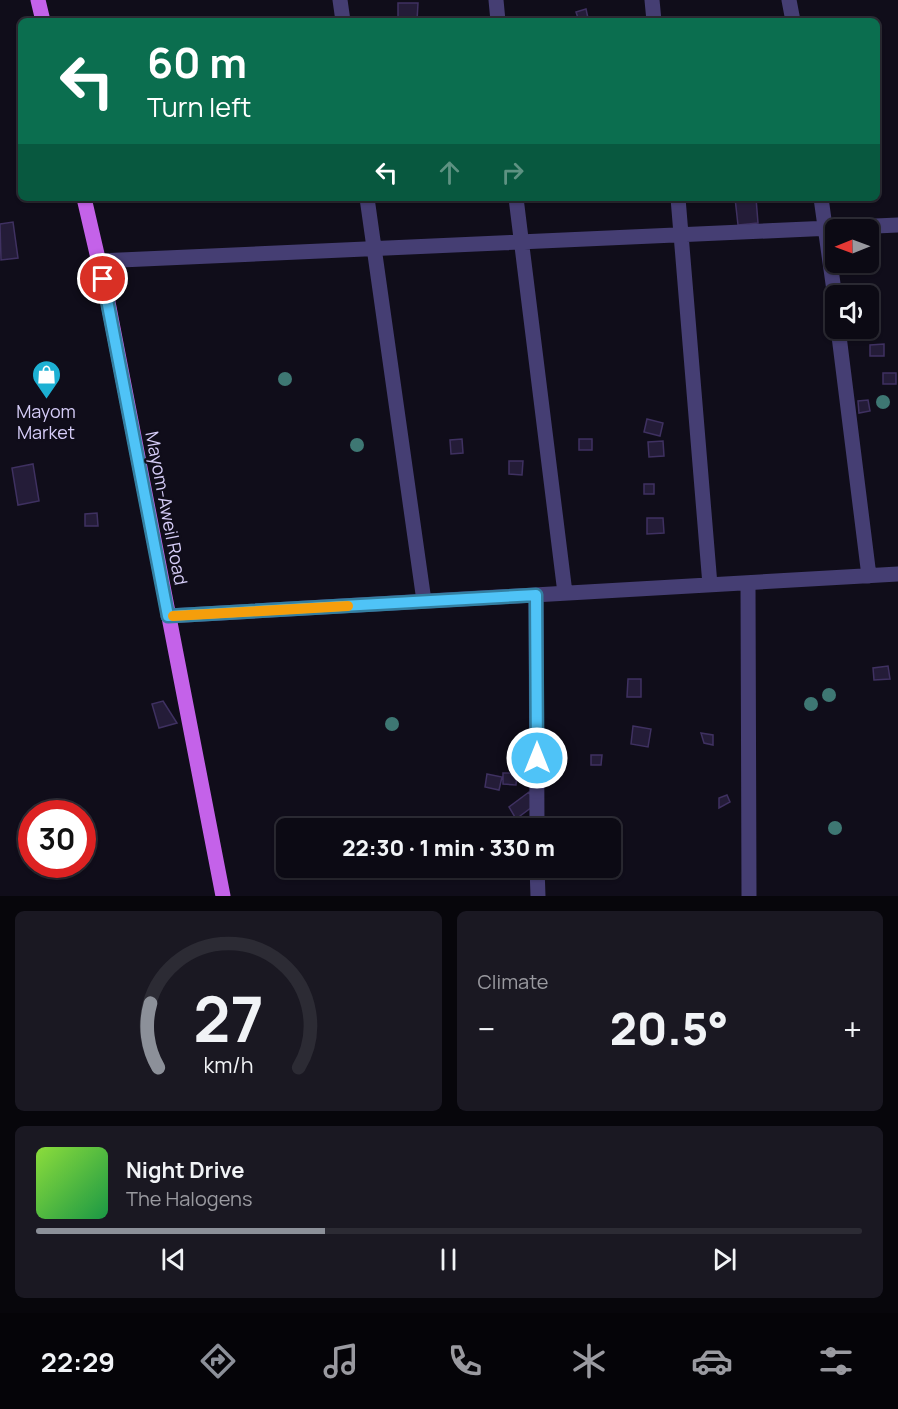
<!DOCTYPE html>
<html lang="en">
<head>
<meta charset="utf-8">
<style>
  body { margin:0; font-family:Manrope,sans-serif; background:#1a1822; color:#f1f3f6; height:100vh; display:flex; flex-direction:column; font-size:22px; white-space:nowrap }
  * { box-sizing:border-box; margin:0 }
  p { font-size:20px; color:#9a9aa0 }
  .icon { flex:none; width:33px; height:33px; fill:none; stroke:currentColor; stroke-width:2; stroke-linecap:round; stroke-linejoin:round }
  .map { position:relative; height:896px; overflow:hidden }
  .panel { display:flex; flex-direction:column; gap:15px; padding:15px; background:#07060b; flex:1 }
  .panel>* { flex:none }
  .banner { position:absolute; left:18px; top:18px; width:862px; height:183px; border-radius:9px; box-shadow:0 2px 4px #0004,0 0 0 2px #2c2b34; background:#0b6e4f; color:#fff; overflow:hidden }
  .needle { width:39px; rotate:269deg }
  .tools { position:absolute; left:825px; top:219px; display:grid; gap:12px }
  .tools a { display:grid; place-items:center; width:54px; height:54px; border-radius:9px; background:#0c0a14; box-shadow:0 2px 4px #0004,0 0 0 2px #2c2b34; font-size:30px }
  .speed { position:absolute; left:18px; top:800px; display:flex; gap:12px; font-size:30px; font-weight:700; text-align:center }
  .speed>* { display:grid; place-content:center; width:78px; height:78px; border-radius:50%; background:#0c0a14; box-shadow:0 2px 4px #0004,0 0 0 2px #2c2b34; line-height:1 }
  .speed .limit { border:9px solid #d22; background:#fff; color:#111 }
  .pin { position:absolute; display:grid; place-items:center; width:51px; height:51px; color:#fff; margin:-26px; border:3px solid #fff; border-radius:50%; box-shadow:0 2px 6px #0007 }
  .me { position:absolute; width:66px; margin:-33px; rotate:0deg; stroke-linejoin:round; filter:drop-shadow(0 0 4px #0008) }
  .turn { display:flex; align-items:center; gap:21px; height:126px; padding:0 30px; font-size:27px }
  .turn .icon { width:78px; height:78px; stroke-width:2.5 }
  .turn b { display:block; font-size:42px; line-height:51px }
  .lanes { display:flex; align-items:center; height:57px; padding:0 30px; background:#0003; justify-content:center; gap:30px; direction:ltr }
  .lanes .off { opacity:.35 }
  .big { font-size:45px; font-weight:800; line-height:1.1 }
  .panel .widget { flex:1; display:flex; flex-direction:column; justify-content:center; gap:9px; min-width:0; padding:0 21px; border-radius:9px; background:#1a1822 }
  .panel .dial { align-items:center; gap:0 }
  .dial svg { height:156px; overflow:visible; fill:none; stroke:#2c2b34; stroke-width:7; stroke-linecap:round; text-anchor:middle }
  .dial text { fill:#f1f3f6; stroke:none }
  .song { display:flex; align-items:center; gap:18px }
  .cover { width:72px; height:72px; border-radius:9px; background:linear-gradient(135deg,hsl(90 70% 55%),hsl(140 70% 35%)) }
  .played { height:6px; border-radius:3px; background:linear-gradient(90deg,#8c9099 35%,#2c2b34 35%) }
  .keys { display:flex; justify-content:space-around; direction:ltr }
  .heat { display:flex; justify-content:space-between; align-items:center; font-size:33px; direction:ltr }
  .panel .tiles { flex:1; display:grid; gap:15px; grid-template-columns:1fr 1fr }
  .widget:last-child { grid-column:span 2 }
  .trip { position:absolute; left:276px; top:818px; width:345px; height:60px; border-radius:9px; background:#0c0a14; box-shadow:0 2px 4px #0004,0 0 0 2px #2c2b34; font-weight:800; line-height:60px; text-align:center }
  .menu { display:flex; height:96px; justify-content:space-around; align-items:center; background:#050408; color:#9a9aa0 }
  .menu .icon { width:42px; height:42px }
  .menu .current { color:#8c9099 }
  .menu b { font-size:27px; color:#f1f3f6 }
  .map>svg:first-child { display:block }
  .building { fill:#241c38; stroke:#3f3161; stroke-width:1.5 }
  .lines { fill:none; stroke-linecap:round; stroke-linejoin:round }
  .minor { stroke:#453e73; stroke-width:15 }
  .major { stroke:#c462e9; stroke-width:15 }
  .tree { fill:#3e7773 }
  .route-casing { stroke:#337fa1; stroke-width:15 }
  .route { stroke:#4fc3f7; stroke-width:10 }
  .slow { stroke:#f59e0b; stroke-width:10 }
  .labels { text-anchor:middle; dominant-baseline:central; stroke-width:4.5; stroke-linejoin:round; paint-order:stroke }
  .poi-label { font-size:18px; fill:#d6cdf8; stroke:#100d1a }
  .street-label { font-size:18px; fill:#d6cdf8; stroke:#100d1a }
</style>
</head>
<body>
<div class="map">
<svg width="898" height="896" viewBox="0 0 898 896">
  <rect width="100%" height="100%" fill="#100d1a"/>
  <path class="building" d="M 398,3 L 418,3 L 417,21 L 398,21 Z
    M 586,9 L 588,18 L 579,21 L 576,12 Z
    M 735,198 L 756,198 L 758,223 L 738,225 Z
    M 13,222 L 18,258 L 1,260 L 0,224 Z
    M 884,344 L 884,356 L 870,356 L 870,345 Z
    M 55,372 L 56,381 L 45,382 L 44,373 Z
    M 883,373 L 896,373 L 896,384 L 883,384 Z
    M 868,400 L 870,411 L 859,413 L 858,401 Z
    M 647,419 L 663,423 L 660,436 L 644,432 Z
    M 462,439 L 463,453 L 451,454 L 450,440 Z
    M 579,439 L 592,439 L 592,450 L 579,450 Z
    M 663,441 L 664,456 L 649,457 L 648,442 Z
    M 509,461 L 523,461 L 522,475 L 509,474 Z
    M 33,464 L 39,501 L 18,505 L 12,468 Z
    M 644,484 L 654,484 L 654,494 L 644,494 Z
    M 97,513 L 98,526 L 85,526 L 85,514 Z
    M 647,518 L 663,518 L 664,533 L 647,534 Z
    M 888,666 L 890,679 L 874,680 L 873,668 Z
    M 628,679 L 641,679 L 641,697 L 627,697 Z
    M 163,701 L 177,723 L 159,728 L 152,704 Z
    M 633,726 L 651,729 L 648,747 L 631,744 Z
    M 701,733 L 713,735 L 713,745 L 704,743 Z
    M 591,755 L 602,755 L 601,765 L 591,765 Z
    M 503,773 L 517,773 L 516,785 L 503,784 Z
    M 487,774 L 502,777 L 499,790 L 485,787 Z
    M 529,792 L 536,804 L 516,819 L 509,807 Z
    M 727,795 L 730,802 L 719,808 L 719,798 Z"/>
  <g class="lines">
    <path class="minor" d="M 340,0 L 343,21
      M 496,0 L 498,21
      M 652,0 L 654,21
      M 789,0 L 793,21
      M 367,198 L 424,601
      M 516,198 L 565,593
      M 678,198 L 710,585
      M 821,198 L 836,305
      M 98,261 L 898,225
      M 838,328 L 869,576
      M 748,583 L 749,896
      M 536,595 L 537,828
      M 168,616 L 898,574
      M 537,867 L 538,896"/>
    <path class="major" d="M 38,0 L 43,21
      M 84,198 L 107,297 L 223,896"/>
  </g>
  <g class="tree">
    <circle cx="285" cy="379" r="7"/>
    <circle cx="883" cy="402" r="7"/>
    <circle cx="357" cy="445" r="7"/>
    <circle cx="829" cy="695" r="7"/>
    <circle cx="811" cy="704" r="7"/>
    <circle cx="392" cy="724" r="7"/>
    <circle cx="835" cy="828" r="7"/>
  </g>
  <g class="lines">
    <defs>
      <path id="route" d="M 103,279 L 168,616 L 536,595 L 537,758"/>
    </defs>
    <use href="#route" class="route-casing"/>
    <use href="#route" class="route"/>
    <path class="slow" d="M 173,616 L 348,606"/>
  </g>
  <defs>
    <symbol id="shop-pin" viewBox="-11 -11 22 30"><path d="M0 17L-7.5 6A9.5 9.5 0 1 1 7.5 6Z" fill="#1db0d3" stroke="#100d1a"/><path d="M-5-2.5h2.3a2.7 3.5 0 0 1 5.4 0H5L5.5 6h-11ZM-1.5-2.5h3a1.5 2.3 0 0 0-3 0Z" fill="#fff"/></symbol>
  </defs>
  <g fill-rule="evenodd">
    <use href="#shop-pin" x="30" y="358" width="33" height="45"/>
  </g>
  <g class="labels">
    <g class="poi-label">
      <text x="46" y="411">Mayom<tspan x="46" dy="21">Market</tspan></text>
    </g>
    <g class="street-label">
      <text transform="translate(167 508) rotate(79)">Mayom-Aweil Road</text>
    </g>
  </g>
</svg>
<div class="tools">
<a><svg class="needle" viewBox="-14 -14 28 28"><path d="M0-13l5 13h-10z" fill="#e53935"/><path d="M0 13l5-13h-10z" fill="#9a9aa0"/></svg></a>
<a><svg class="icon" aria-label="sound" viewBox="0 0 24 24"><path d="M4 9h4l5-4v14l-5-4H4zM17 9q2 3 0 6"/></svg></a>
</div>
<div class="speed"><div class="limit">30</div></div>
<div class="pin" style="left:103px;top:279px;background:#d93025"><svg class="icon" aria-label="arrive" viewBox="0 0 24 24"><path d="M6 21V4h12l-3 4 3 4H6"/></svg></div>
<svg class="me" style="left:537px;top:758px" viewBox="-20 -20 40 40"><circle r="17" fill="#4fc3f7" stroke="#fff" stroke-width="3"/><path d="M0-11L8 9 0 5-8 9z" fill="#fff"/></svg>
<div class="trip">22:30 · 1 min · 330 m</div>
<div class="banner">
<div class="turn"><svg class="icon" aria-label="left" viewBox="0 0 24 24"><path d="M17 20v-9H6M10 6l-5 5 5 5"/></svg><div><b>60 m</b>Turn left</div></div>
<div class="lanes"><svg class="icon" aria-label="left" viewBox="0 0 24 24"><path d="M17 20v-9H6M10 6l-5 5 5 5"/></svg><svg class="icon off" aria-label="ahead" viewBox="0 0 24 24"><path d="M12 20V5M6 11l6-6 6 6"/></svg><svg class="icon off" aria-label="right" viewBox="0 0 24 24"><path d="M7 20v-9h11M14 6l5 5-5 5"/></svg></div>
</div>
</div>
<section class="panel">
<div class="tiles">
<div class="widget dial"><svg viewBox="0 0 100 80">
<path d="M14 69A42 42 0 1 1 86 69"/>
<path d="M14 69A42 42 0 0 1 10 36" stroke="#8c9099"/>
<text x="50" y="56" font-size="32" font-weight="700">27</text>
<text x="50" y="72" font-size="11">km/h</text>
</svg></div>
<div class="widget"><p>Climate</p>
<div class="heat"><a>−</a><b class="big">20.5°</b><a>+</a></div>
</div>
<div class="widget">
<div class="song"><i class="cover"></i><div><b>Night Drive</b><p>The Halogens</p></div></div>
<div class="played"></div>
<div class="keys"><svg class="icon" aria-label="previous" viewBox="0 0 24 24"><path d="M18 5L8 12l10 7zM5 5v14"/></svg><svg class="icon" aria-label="pause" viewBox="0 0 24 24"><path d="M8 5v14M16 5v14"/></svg><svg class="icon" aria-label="next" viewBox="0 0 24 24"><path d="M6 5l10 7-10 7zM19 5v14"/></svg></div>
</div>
</div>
</section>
<nav class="menu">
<b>22:29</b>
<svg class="icon current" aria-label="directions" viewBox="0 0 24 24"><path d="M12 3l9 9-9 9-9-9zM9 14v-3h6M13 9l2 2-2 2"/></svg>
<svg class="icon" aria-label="music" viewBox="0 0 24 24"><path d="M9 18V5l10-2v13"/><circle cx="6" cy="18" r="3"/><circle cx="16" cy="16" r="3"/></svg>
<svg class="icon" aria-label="phone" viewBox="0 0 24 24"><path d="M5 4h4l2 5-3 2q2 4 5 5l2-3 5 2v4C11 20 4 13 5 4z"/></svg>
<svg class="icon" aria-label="climate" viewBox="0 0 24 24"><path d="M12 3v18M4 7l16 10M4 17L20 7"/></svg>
<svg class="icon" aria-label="car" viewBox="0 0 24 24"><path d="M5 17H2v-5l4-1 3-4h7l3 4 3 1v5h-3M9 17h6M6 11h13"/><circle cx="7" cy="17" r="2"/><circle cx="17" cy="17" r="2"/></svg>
<svg class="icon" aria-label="filters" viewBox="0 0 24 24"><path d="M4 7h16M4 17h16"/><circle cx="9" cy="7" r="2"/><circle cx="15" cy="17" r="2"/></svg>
</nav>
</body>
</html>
